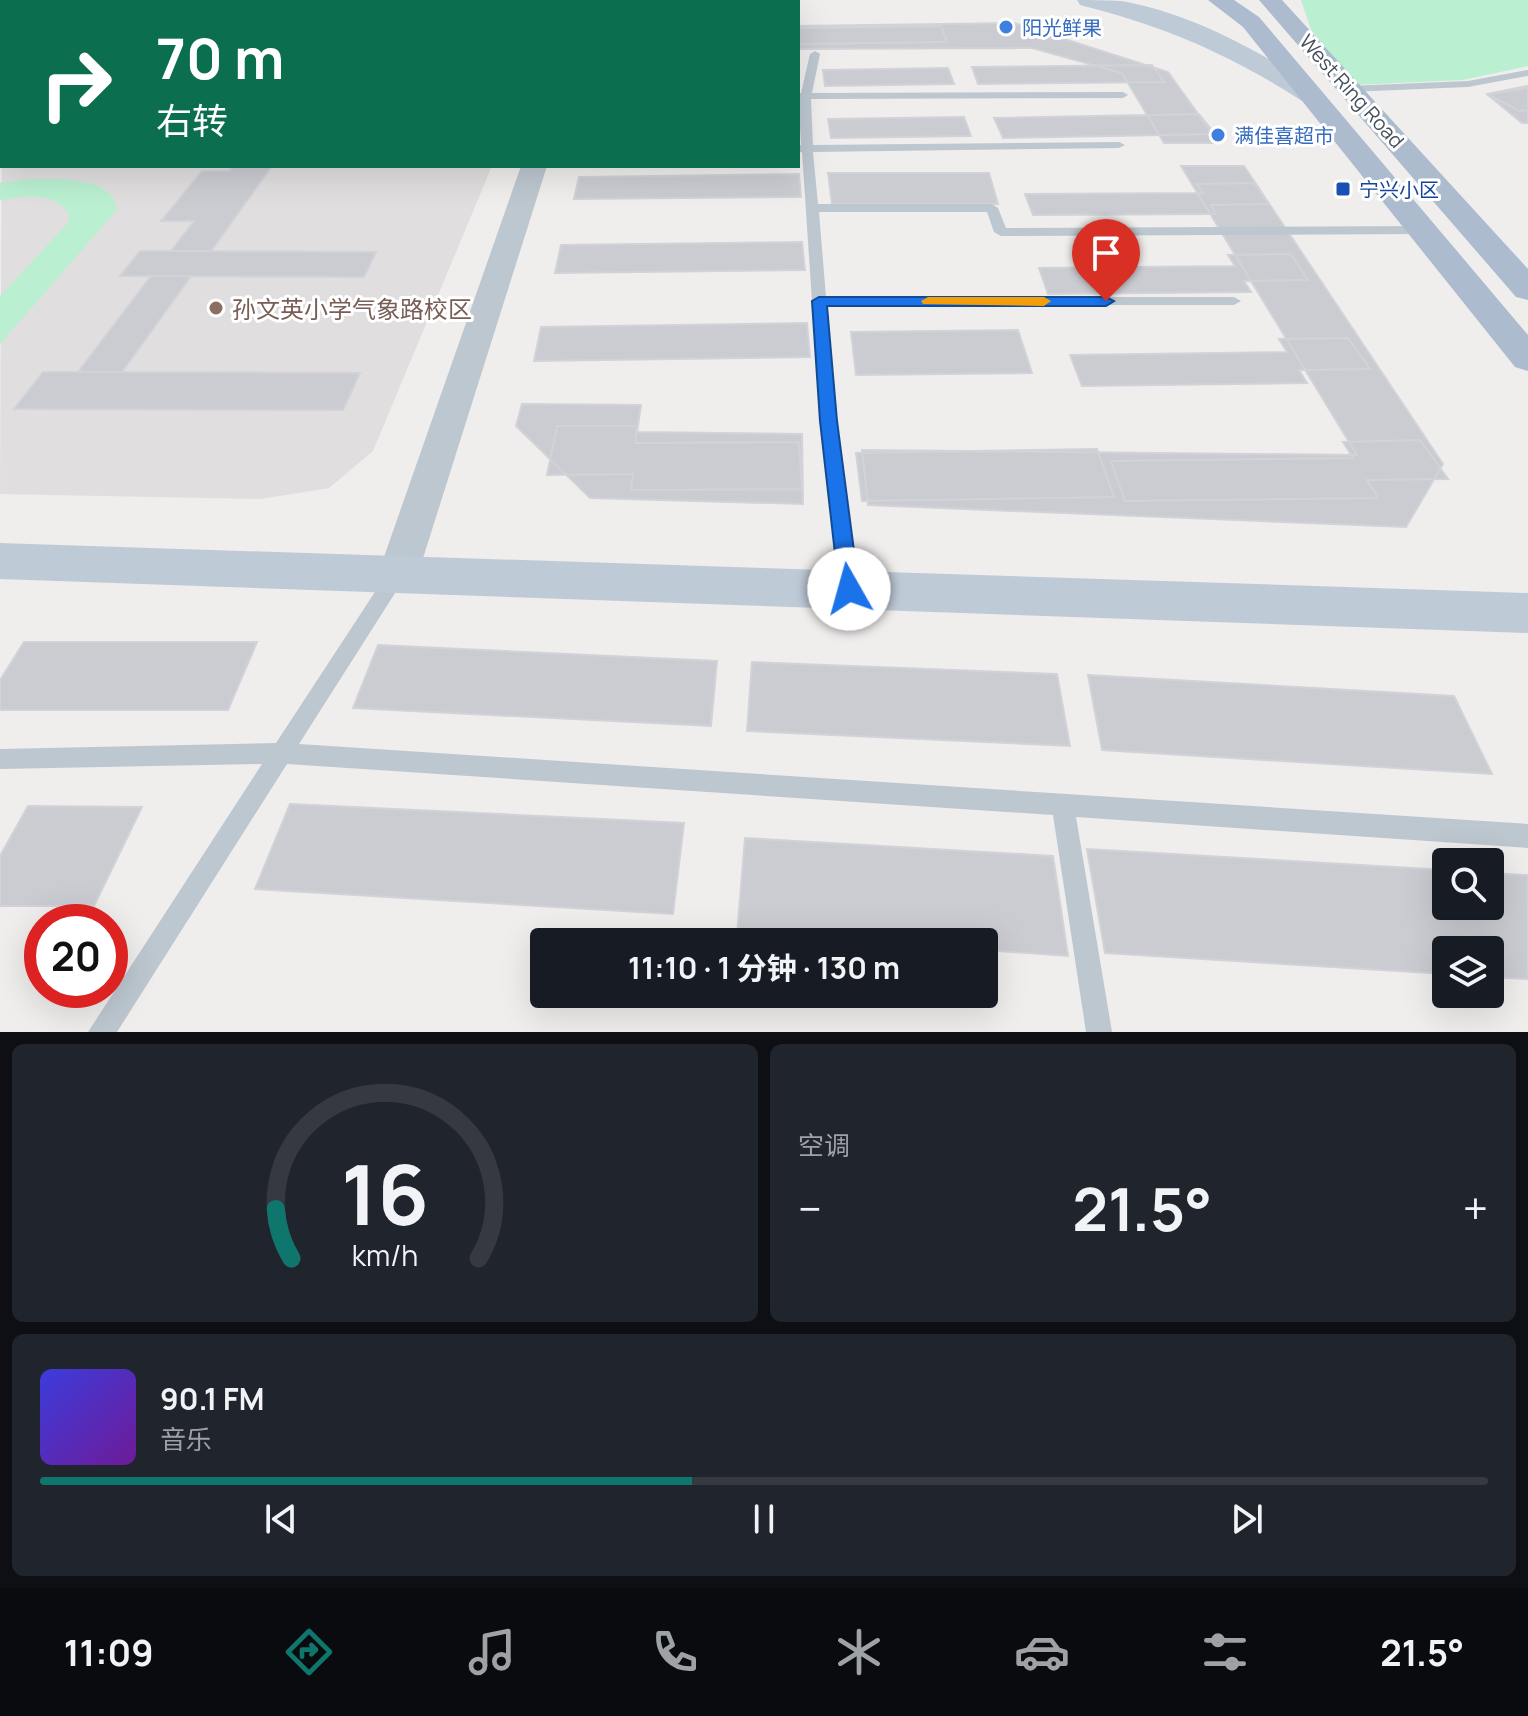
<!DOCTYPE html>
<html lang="zh">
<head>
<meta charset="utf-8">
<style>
  body { margin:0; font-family:Manrope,"Noto Sans SC",sans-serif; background:#20242c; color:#f1f3f6; height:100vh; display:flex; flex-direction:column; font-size:30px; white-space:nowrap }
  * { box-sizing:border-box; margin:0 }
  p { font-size:26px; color:#9ea1a6 }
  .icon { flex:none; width:44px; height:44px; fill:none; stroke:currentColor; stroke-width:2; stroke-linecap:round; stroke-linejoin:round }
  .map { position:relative; height:1032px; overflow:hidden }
  .panel { display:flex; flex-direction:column; gap:12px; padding:12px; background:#0d0f14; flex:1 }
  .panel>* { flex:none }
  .banner { position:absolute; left:0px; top:0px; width:800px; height:168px; box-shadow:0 8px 32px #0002; background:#0b6e4f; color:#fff; overflow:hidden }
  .tools { position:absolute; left:1432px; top:848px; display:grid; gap:16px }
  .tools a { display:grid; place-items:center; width:72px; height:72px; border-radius:8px; background:#171b24; box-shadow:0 8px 32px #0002; font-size:40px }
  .speed { position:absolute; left:24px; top:904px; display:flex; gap:16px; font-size:40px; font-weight:700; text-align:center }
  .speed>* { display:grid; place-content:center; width:104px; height:104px; border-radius:50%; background:#171b24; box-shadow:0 8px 32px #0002; line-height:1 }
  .speed .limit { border:12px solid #d22; background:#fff; color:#111 }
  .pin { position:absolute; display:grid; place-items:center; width:68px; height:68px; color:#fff; margin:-82px -34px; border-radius:50% 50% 50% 0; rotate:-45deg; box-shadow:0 0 8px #0007 }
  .pin .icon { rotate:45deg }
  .me { position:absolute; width:88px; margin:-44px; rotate:353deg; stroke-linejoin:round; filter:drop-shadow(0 0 6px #0008) }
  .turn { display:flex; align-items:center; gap:28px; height:168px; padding:0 24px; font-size:36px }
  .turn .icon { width:104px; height:104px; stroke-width:2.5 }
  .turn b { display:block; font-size:56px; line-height:68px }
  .big { font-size:60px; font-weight:700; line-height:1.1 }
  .panel .widget { flex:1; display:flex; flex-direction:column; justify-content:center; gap:12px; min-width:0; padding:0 28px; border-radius:12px; background:#20242c }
  .panel .dial { align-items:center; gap:0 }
  .dial svg { height:208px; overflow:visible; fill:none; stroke:#363941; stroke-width:7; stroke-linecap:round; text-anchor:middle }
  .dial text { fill:#f1f3f6; stroke:none }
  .song { display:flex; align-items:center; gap:24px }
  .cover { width:96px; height:96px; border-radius:12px; background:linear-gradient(135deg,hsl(240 70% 55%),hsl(280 70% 35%)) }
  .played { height:8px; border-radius:4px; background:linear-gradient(90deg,#0f766e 45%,#363941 45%) }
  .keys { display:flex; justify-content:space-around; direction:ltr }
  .heat { display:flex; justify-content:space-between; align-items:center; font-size:44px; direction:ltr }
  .panel .tiles { flex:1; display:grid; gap:12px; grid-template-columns:1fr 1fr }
  .widget:last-child { grid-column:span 2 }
  .trip { position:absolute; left:530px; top:928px; width:468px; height:80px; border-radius:8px; background:#171b24; box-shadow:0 8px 32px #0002; font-weight:700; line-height:80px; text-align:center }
  .dock { display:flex; height:128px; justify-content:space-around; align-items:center; background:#090b0e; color:#9ea1a6 }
  .dock .icon { width:56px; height:56px }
  .dock .on { color:#0f766e }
  .dock b { font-size:36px; color:#f1f3f6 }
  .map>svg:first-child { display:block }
  .education { fill:#e1dedf }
  .green { fill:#baefd1 }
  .building { fill:#caccd2; stroke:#d1d3d9; stroke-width:2 }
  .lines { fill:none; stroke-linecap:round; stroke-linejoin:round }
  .lane { fill:#bdc7d0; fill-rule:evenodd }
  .street { fill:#bdc7d0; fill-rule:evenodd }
  .secondary { fill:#bfcad7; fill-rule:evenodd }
  .primary { fill:#acbbcd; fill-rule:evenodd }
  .route { fill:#1a73e8; stroke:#114b97; stroke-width:2 }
  .slow { fill:#f59e0b }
  .shop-dot { fill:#3f7fe0; stroke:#fff; stroke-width:3 }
  .transit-dot { fill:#1a4fb4; stroke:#fff; stroke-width:3 }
  .education-dot { fill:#8d6e63; stroke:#fff; stroke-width:3 }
  .labels { text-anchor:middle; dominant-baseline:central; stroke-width:6; stroke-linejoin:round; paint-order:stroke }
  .far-shop-label { font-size:20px; fill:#366cbe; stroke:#fff; text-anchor:start }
  .far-street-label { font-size:20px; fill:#45505b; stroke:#fff }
  .far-transit-label { font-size:20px; fill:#164399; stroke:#fff; text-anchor:start }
  .education-label { font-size:24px; fill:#785e54; stroke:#fff; text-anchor:start }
</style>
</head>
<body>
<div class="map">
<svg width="1528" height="1032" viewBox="0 0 1528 1032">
  <rect width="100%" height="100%" fill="#f0eded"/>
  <path class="education" d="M 2,90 L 2,166 L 492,166 L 373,451 L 329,488 L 261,499 L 0,494 Z"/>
  <path class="green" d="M 1301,0 L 1528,0 L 1528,66 L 1463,80 L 1353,85 L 1311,30 Z
    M 25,179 C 51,179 113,173 117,210 L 0,344 L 0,296 L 68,223 L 69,215 C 56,191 24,196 0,200 L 0,183 Z"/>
  <path class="building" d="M 1014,23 L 1168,72 L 1219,143 L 1164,143 L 1122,73 L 1032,48 L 798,49 L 798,26 Z
    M 941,26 L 947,42 L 798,44 L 798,28 Z
    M 1152,65 L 1164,82 L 978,84 L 972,67 Z
    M 948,68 L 954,84 L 825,86 L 823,70 Z
    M 1528,86 L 1528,123 L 1522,123 L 1487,94 Z
    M 1528,88 L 1528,110 L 1519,111 L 1488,94 Z
    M 1199,114 L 1215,134 L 1003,138 L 994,118 Z
    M 964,117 L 971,136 L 831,138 L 828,119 Z
    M 233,166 L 272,166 L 211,251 L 171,251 L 194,221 L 161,221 L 202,171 L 229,171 Z
    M 1181,166 L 1244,166 L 1443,464 L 1406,527 L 868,505 L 862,450 L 1357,455 Z
    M 828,173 L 989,173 L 998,204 L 832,204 Z
    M 799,174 L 801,197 L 574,199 L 579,177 Z
    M 1254,183 L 1269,204 L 1211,205 L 1216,214 L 1033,215 L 1025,194 L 1203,193 L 1197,184 Z
    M 802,242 L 805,270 L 555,273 L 561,245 Z
    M 140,251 L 211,251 L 376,252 L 364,277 L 120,276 Z
    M 1291,254 L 1308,280 L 1244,281 L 1251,292 L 1048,294 L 1039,268 L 1235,266 L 1228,255 Z
    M 151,276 L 191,276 L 122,372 L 78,372 Z
    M 807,323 L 810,357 L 534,361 L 541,327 Z
    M 1018,330 L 1032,373 L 856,375 L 851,332 Z
    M 1348,338 L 1370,369 L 1299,370 L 1307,383 L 1082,386 L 1070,355 L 1287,352 L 1279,339 Z
    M 43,372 L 122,372 L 360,373 L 343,410 L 14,409 Z
    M 522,404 L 641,405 L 637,432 L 802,434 L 803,504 L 590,498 L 516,426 Z
    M 557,426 L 637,426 L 635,443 L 799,442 L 802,489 L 631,490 L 633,474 L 547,475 Z
    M 1420,440 L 1448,479 L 1367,480 L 1378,498 L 1125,501 L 1111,461 L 1353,458 L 1343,442 Z
    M 1097,449 L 1114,497 L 862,501 L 856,453 Z
    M 24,642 L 257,642 L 228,710 L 0,710 L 0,680 Z
    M 378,645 L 717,661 L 711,726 L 353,708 Z
    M 752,662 L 1057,674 L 1070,746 L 747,731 Z
    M 1088,675 L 1454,696 L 1492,774 L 1102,750 Z
    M 290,804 L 684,823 L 673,914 L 255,889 Z
    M 28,806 L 142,807 L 94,906 L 0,906 L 0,856 Z
    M 745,838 L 1053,856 L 1068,956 L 984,950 L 984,942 L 855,942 L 737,934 Z
    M 1087,849 L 1446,870 L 1446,906 L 1490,906 L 1490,873 L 1528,875 L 1528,979 L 1490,977 L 1490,950 L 1446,950 L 1446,974 L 1105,953 Z"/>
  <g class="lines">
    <path class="lane" d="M 815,51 L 820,54 L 812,93 L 1123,92 L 1128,95 L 1123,98 L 811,99 L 813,145 L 1119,142 L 1125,145 L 1119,148 L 813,152 L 818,204 L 992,204 L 998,208 L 1006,228 L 1422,226 L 1429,230 L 1422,234 L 1001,236 L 994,232 L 987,212 L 819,212 L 826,297 L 1234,297 L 1241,301 L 1234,305 L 826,305 L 836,421 L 859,589 L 856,594 L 849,597 L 842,594 L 839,589 L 820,421 L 802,152 L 798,153 L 798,145 L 801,145 L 798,93 L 801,93 L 810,54 Z
      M 1528,70 L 1528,76 L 1468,87 L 1349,92 L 1344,89 L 1349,86 L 1468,81 Z
      M 397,566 L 404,569 L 406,574 L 404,579 L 299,744 L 1528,824 L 1528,848 L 1076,817 L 1112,1032 L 1086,1032 L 1053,815 L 287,764 L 117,1032 L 88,1032 L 262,764 L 0,769 L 0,749 L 276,743 L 390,569 Z"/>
    <path class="street" d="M 580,0 L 600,0 L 579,2 Z
      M 521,166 L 547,166 L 418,574 L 412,585 L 398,590 L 384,585 L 378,574 Z"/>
    <path class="secondary" d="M 431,0 L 565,0 L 430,2 Z
      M 1077,0 C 1091,0 1107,0 1121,1 C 1192,13 1259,52 1320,89 L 1324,95 L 1320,101 L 1302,101 C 1229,54 1164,26 1080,5 Z
      M 0,3 L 2,3 L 2,17 L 0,17 Z
      M 0,543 L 1528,593 L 1528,633 L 0,579 Z"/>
    <path class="primary" d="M 1208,0 L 1234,0 L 1259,17 L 1528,335 L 1528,371 L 1515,367 L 1243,27 Z
      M 1259,0 L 1282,0 L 1528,269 L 1528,300 L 1516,297 Z"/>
  </g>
  <path class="route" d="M 819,297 L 1106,297 L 1114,301 L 1106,306 L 827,306 L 837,421 L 859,589 L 856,595 L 842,595 L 839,589 L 820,421 L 812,301 Z"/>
  <path class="slow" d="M 928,297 L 1044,297 L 1051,301 L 1044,306 L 923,304 L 921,301 Z"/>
  <g class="shop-dot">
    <circle cx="1006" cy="27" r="8"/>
    <circle cx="1218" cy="135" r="8"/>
  </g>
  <rect class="transit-dot" x="1335" y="181" width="16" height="16" rx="4"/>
  <circle class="education-dot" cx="216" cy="308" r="8"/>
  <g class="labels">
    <g class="far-shop-label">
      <text x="1022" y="27">阳光鲜果</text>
      <text x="1234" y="135">满佳喜超市</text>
    </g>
    <g class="far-street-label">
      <text transform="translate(1352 91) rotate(48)">West Ring Road</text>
    </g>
    <g class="far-transit-label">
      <text x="1359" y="189">宁兴小区</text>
    </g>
    <g class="education-label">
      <text x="232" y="308">孙文英小学气象路校区</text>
    </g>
  </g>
</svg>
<div class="tools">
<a><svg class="icon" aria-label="search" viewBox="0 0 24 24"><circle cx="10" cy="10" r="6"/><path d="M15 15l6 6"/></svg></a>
<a><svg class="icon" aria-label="layers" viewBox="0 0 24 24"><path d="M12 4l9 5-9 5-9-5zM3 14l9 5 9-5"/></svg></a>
</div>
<div class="speed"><div class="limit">20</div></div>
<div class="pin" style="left:1106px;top:301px;background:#d93025"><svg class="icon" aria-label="arrive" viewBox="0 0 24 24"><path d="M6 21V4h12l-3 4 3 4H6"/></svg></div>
<svg class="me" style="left:849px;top:589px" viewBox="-20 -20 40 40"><circle r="19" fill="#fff"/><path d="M0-13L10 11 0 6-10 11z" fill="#1a73e8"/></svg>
<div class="trip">11:10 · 1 分钟 · 130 m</div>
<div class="banner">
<div class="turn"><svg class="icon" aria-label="right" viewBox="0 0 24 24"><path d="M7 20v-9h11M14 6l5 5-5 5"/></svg><div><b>70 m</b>右转</div></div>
</div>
</div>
<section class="panel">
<div class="tiles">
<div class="widget dial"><svg viewBox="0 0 100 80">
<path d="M14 69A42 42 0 1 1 86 69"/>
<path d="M14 69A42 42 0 0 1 8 50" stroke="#0f766e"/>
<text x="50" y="56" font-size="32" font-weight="700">16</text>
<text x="50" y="72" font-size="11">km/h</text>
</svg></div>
<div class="widget"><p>空调</p>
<div class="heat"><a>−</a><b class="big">21.5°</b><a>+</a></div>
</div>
<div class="widget">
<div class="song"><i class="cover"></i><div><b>90.1 FM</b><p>音乐</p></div></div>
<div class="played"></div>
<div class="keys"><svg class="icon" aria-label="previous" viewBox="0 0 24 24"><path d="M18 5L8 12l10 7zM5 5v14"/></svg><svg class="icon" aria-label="pause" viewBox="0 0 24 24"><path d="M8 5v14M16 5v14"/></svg><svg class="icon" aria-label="next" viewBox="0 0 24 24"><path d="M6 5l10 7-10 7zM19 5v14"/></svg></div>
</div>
</div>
</section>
<nav class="dock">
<b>11:09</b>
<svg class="icon on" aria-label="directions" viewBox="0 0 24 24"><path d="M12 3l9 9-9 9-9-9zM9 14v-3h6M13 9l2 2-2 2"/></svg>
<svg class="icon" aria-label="music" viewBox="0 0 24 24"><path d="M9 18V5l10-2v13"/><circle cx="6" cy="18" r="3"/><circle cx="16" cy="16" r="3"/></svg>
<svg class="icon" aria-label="phone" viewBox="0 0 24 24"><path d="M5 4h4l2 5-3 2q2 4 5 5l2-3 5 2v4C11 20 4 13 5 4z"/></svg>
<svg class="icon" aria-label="climate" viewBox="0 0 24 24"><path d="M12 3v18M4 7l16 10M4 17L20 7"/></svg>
<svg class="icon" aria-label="car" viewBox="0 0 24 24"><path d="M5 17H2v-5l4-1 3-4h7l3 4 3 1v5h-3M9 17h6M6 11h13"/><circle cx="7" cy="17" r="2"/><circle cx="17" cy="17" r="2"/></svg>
<svg class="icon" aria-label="filters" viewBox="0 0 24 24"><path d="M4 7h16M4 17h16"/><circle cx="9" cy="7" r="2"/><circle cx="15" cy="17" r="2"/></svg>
<b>21.5°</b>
</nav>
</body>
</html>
